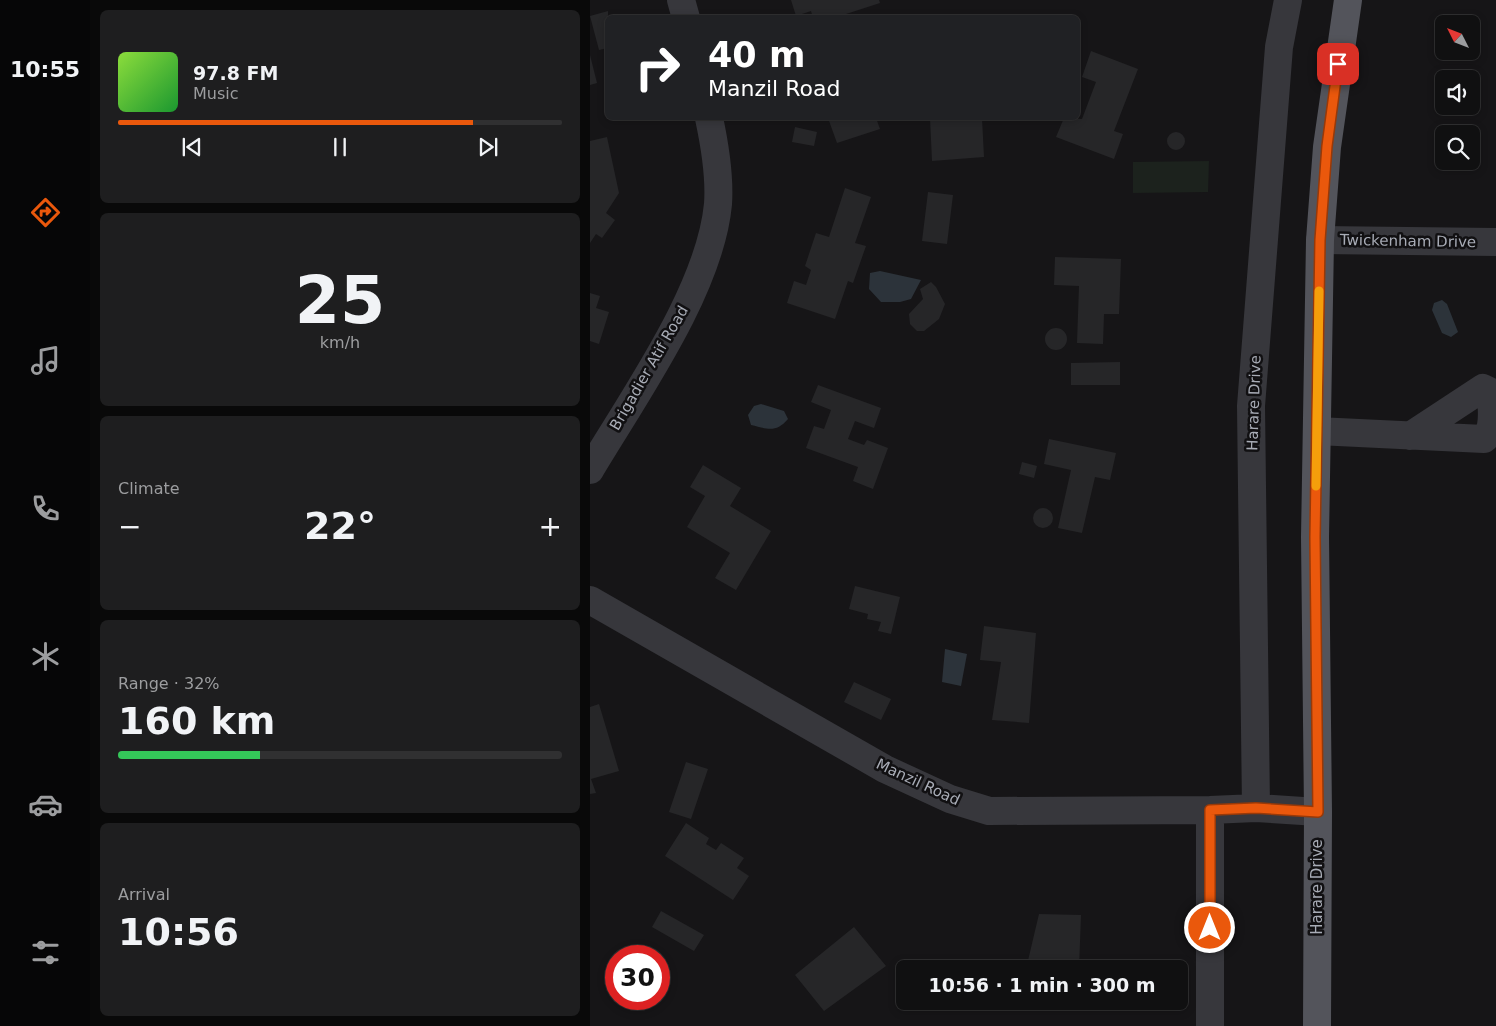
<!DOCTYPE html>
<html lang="en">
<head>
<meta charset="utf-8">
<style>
  body { margin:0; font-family:"DejaVu Sans",sans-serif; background:#1e1e1f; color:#f1f3f6; height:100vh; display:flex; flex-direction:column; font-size:19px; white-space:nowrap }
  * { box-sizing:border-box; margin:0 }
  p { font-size:16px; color:#9c9d9f }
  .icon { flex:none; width:28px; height:28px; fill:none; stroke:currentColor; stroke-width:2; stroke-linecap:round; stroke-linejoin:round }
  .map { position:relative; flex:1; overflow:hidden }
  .drawer { display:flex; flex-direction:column; gap:10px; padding:10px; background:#090909; width:500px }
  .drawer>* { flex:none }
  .top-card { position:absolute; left:15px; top:15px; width:475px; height:105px; border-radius:8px; box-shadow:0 2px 8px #0003,0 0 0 1px #303031; background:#202124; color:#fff; overflow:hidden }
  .needle { width:32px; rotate:312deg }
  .fabs { position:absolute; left:845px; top:15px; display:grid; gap:10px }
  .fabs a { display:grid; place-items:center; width:45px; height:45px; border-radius:8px; background:#101011; box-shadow:0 2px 8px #0003,0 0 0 1px #303031; font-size:25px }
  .speed { position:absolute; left:15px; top:945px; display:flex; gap:10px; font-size:25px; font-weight:700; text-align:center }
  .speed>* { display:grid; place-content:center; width:65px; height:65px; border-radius:50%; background:#101011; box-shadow:0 2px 8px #0003,0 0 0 1px #303031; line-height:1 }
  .speed .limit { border:8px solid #d22; background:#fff; color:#111 }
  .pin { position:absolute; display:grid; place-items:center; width:42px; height:42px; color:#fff; margin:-21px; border-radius:10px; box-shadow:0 2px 8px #0006 }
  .me { position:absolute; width:55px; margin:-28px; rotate:0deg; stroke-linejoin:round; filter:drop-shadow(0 0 4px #0008) }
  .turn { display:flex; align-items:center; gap:18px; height:105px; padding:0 20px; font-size:22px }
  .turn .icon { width:65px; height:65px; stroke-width:2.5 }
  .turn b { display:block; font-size:35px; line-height:42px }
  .big { font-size:38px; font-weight:700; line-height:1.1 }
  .drawer .tile { flex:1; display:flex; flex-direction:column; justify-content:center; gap:8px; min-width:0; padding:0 18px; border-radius:8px; background:#1e1e1f }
  .drawer .dial { align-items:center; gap:0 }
  .dial b { font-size:65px; line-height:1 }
  .song { display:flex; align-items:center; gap:15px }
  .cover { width:60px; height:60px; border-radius:8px; background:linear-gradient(135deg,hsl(90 70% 55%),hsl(130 70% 35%)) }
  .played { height:5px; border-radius:2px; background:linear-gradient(90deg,#ea580c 80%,#303031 80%) }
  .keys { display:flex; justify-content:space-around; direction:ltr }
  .heat { display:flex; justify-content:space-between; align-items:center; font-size:28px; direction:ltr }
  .charge { height:8px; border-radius:4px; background:linear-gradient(90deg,#34c759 32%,#303031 0) }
  .trip { position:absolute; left:306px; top:960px; width:292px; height:50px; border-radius:8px; background:#101011; box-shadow:0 2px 8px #0003,0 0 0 1px #303031; font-weight:700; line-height:50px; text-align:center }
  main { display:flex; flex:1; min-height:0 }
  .dock { display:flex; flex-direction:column; width:90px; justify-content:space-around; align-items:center; background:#060607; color:#9c9d9f }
  .dock .icon { width:35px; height:35px }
  .dock .selected { color:#ea580c }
  .dock b { font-size:22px; color:#f1f3f6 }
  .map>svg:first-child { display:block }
  .green { fill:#1c221d }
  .water { fill:#2c333a }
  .building { fill:#262628 }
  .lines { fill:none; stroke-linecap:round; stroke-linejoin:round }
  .minor { stroke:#37373c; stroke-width:28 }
  .major { stroke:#53545b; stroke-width:28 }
  .route-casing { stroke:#983908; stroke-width:12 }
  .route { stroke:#ea580c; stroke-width:9 }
  .slow { stroke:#f59e0b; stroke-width:9 }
  .labels { text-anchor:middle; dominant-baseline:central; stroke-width:5; stroke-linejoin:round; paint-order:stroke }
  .street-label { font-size:15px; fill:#a8acb6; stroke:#111012 }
</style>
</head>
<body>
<main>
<nav class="dock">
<b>10:55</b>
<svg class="icon selected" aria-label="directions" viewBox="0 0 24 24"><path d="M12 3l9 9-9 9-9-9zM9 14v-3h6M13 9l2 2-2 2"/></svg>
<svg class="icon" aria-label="music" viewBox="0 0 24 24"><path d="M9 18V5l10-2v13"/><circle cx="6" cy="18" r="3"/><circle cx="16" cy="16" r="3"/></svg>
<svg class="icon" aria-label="phone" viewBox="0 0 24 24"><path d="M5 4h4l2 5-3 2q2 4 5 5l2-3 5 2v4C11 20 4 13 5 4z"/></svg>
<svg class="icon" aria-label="climate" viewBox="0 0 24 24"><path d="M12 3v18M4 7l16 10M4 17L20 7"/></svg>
<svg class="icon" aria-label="car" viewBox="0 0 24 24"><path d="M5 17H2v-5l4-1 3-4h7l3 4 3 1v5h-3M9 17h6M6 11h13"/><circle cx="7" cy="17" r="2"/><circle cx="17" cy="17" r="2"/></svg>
<svg class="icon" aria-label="filters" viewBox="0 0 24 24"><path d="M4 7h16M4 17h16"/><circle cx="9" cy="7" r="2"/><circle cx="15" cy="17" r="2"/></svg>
</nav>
<section class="drawer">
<div class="tile">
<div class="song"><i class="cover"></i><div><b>97.8 FM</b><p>Music</p></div></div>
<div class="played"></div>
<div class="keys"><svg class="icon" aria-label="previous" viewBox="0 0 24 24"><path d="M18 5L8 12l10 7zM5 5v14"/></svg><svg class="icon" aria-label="pause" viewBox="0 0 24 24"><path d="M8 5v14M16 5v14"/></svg><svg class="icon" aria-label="next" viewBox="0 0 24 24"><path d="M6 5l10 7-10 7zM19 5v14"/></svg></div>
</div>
<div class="tile dial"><b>25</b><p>km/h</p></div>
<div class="tile"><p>Climate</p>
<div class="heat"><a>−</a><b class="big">22°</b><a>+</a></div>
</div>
<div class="tile"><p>Range · 32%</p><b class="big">160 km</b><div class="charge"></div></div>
<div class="tile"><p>Arrival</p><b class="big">10:56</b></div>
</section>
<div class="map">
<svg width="906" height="1026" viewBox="0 0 906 1026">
  <rect width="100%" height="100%" fill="#161517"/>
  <path class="green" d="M 619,161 L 618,192 L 543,193 L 543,162 Z"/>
  <path class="water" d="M 290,271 L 331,280 L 321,299 L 310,302 L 291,302 L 279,289 L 280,273 Z
    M 852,300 L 857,304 L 868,332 L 861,337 L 852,333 L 842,310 L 844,303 Z
    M 171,404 L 194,411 L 198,419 C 186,433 178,429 161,425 L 158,415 L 164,406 Z
    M 355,649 L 377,654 L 371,686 L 352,682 Z"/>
  <path class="building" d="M 201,0 L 289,0 L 290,3 L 253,15 L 254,18 L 223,18 L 221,11 L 206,16 Z
    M 18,11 L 18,48 L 9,50 L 0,16 Z
    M 501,51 L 548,69 L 524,131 L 533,134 L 524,159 L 466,137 L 474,118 L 492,119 L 506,82 L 492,77 Z
    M 0,55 L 7,83 L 0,85 Z
    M 238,118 L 286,118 L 290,129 L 247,143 Z
    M 340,118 L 392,118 L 394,157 L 342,161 Z
    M 205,127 L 227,132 L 224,146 L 202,142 Z
    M577 141a9 9 0 1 1 18 0a9 9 0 1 1-18 0Z
    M 17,137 L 29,193 L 16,213 L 25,220 L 12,238 L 6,234 L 0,243 L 0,141 Z
    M 255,188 L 281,197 L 265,243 L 276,246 L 263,283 L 258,281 L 245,319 L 197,303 L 204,281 L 216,285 L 221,270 L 215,266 L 226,233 L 239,237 Z
    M 338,192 L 363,195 L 357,244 L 332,241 Z
    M 465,257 L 531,259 L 529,314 L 514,314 L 513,344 L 487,343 L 489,286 L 464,285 Z
    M 341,282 L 346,287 L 355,304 L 349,319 L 334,331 L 327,331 L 320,324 L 319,314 L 333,299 L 330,289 Z
    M 0,293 L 10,296 L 6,308 L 19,312 L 9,344 L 0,341 Z
    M455 339a11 11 0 1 1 22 0a11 11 0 1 1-22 0Z
    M 530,362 L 530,385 L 481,385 L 481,363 Z
    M 228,385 L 291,408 L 284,428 L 265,421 L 258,439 L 274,445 L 277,440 L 298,448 L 283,489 L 263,481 L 268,467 L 216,448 L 224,426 L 234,429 L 241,410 L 221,402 Z
    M 459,439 L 526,453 L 520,480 L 505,477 L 492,533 L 468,528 L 481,470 L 454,464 Z
    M 432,462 L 447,466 L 444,478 L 429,474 Z
    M 113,465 L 151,488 L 140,506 L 181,531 L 146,590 L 125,578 L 140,553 L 97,527 L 115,496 L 100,487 Z
    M443 518a10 10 0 1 1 20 0a10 10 0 1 1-20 0Z
    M 265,586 L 310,597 L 301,634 L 288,631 L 291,622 L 277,619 L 278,614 L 259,609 Z
    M 394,626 L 446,633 L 439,723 L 402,720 L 411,662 L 390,660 Z
    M 264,682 L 301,699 L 291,720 L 254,702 Z
    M 9,704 L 29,771 L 1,779 L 6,793 L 0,794 L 0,707 Z
    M 96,762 L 118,769 L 101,819 L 79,812 Z
    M 96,823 L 119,838 L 116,844 L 126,850 L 131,843 L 154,858 L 147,868 L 159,876 L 143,900 L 75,856 Z
    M 71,911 L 114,935 L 104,951 L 62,927 Z
    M 449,914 L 491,915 L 489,969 L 436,969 Z
    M 264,927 L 296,966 L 234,1011 L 205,975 Z
    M 384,1001 L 488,1001 L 488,1005 Z"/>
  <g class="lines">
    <path class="minor" d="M 91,0 L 96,18
      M 730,240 L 906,242
      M 727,431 L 894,439 C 906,429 901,408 901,392 L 893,388 L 820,436
      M 0,470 C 44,396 120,290 128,204 C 130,175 125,146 119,118
      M 0,600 L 295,769 L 360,799 L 399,811 L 620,810 L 666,808 L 728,812
      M 666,808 L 661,406 L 689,47 L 698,0
      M 620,810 L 620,1026"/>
    <path class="major" d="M 727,1026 L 728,812 L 725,537 L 730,240 L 737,147 L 758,0"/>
  </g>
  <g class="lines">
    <defs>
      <path id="route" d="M 620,928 L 620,810 L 666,808 L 728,812 L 725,537 L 730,240 L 737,146 L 748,64"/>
    </defs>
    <use href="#route" class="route-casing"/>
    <use href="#route" class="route"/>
    <path class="slow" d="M 726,486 L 729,291"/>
  </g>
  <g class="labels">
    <g class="street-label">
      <text transform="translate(818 241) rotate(1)">Twickenham Drive</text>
      <text transform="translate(59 368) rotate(-60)">Brigadier Atif Road</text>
      <text transform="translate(664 403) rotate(-88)">Harare Drive</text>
      <text transform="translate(328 782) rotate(25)">Manzil Road</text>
      <text transform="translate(727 887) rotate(-90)">Harare Drive</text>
    </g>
  </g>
</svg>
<div class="fabs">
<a><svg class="needle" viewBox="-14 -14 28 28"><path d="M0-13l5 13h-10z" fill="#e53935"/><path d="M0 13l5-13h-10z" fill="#9c9d9f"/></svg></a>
<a><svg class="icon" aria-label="sound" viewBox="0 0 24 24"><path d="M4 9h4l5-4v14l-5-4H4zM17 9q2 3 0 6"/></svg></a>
<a><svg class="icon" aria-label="search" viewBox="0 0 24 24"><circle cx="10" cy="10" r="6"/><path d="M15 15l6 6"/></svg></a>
</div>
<div class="speed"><div class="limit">30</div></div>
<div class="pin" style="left:748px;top:64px;background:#d93025"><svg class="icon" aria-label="arrive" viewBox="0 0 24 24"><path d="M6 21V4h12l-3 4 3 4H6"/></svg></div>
<svg class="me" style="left:620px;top:928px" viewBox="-20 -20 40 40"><circle r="17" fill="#ea580c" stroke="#fff" stroke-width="3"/><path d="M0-11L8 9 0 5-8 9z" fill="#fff"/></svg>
<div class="trip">10:56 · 1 min · 300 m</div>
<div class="top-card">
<div class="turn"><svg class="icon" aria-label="right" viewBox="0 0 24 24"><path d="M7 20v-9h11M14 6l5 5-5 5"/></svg><div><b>40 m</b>Manzil Road</div></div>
</div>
</div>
</main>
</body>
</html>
